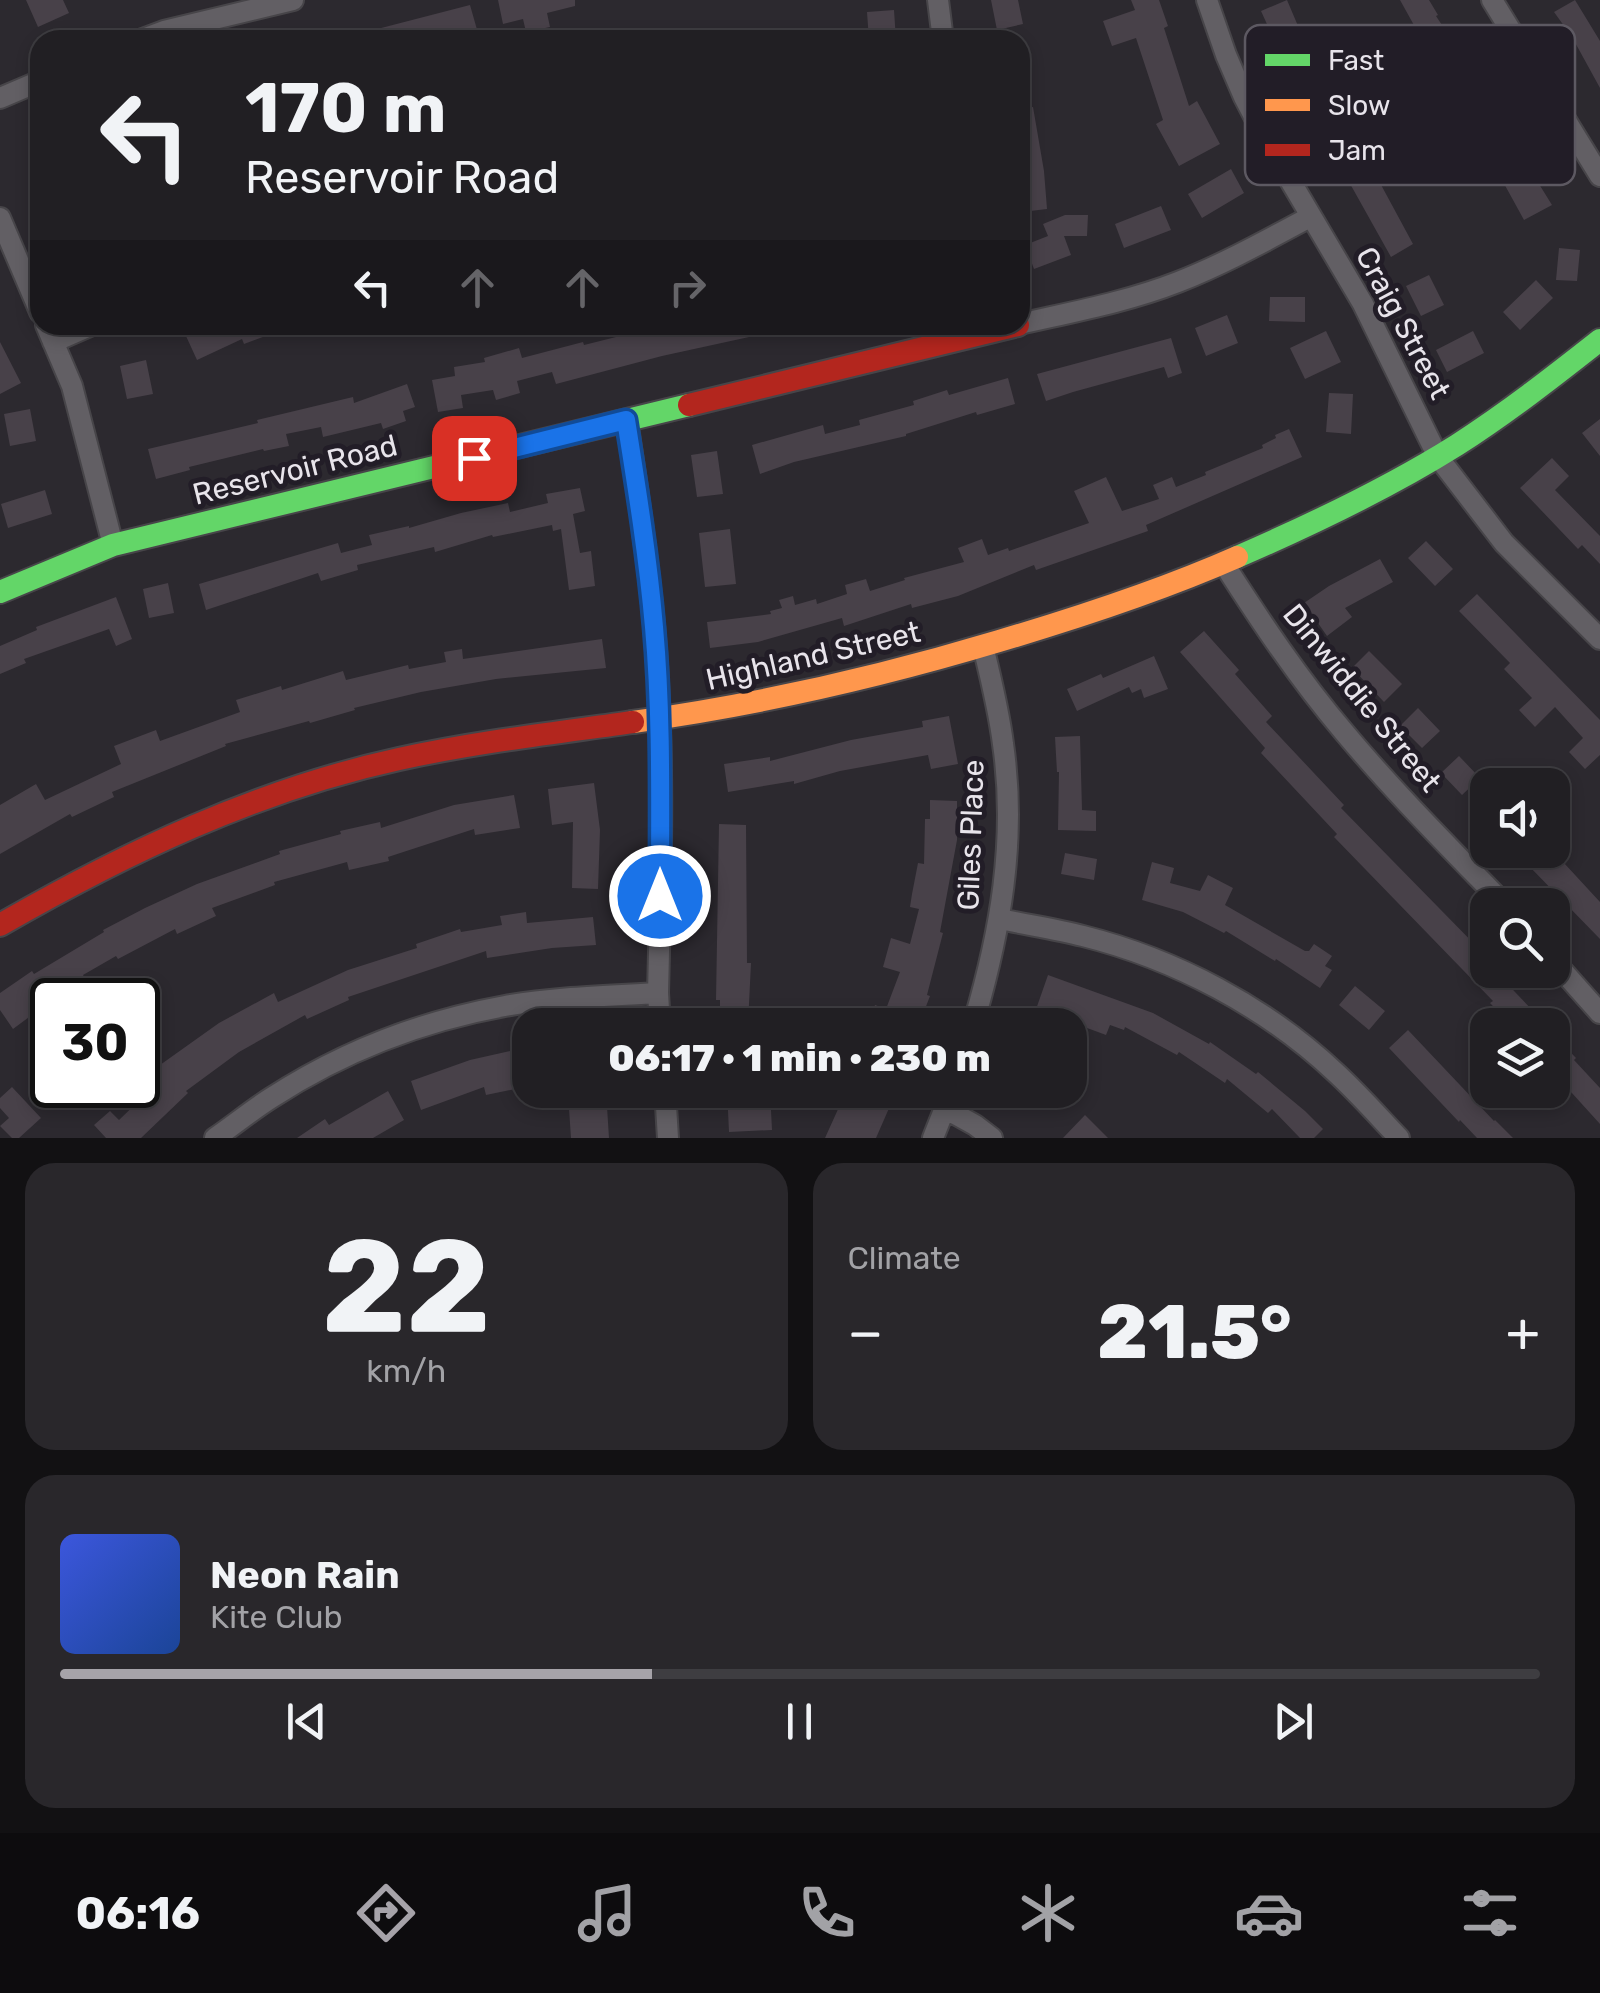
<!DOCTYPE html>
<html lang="en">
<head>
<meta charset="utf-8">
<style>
  body { margin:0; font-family:Rubik,sans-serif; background:#29272b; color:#f1f3f6; height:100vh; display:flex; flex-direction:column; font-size:38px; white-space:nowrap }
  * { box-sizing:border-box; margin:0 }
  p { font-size:32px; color:#a2a2a6 }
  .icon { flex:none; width:55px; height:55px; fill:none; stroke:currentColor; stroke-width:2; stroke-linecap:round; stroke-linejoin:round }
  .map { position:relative; height:1138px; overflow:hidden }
  .panel { display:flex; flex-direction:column; gap:25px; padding:25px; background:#121113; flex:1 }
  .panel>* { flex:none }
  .banner { position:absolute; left:30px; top:30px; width:1000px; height:305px; border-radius:30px; box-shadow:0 5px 15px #0003,0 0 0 2px #3e3d41; background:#211f23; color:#f1f3f6; overflow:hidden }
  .tools { position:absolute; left:1470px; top:768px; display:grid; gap:20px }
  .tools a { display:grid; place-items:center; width:100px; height:100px; border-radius:20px; background:#211f23; box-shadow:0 5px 15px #0003,0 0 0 2px #3e3d41; font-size:50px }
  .speed { position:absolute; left:30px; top:978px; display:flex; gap:20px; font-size:50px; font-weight:700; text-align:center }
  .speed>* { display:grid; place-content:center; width:130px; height:130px; border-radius:50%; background:#211f23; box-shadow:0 5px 15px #0003,0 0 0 2px #3e3d41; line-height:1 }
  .speed .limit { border:5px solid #111; border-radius:15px; background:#fff; color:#111 }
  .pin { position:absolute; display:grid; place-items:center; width:85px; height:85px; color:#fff; margin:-42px; border-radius:20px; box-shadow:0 5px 15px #0006 }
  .me { position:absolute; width:110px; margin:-55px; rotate:0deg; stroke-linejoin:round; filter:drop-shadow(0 0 8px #0008) }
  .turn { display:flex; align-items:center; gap:35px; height:210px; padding:0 50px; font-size:45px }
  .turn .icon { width:130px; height:130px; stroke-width:2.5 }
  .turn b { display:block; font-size:70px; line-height:85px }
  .lanes { display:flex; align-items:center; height:95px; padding:0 50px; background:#0003; justify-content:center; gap:50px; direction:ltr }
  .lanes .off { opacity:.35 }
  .big { font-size:75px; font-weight:800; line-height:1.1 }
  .panel .card { flex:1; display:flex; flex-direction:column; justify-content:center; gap:15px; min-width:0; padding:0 35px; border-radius:30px; background:#29272b }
  .panel .dial { align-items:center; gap:0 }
  .dial b { font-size:130px; line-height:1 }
  .song { display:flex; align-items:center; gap:30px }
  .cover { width:120px; height:120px; border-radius:15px; background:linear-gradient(135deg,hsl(230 70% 55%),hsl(220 70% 35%)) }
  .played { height:10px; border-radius:5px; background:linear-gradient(90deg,#a6a3a9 40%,#3e3d41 40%) }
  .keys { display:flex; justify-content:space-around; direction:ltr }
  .heat { display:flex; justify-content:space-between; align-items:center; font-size:55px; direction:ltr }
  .panel .tiles { flex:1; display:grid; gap:25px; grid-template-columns:1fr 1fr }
  .card:last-child { grid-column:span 2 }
  .trip { position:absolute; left:512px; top:1008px; width:575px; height:100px; border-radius:30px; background:#211f23; box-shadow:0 5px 15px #0003,0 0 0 2px #3e3d41; font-weight:800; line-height:100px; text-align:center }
  .menu { display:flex; height:160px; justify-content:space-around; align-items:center; background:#0d0c0e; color:#a2a2a6 }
  .menu .icon { width:70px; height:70px }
  .menu .active { color:#a6a3a9 }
  .menu b { font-size:45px; color:#f1f3f6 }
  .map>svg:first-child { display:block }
  .building { fill:#484149 }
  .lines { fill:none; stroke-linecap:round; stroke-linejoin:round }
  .street-casing { stroke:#474549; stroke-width:24 }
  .fast-casing { stroke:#474549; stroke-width:26 }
  .slow-casing { stroke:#474549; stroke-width:26 }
  .jam-casing { stroke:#474549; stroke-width:26 }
  .street { stroke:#625f64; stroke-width:20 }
  .fast { stroke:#63d668; stroke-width:22 }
  .slow { stroke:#ff974d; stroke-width:22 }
  .jam { stroke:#b3261e; stroke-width:22 }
  .route-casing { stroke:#114b97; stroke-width:25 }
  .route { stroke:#1a73e8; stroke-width:18 }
  .labels { text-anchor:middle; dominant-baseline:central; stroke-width:10; stroke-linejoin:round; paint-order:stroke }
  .street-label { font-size:30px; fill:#e8e4eb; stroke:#221d27 }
  .key { fill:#221d27; stroke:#5d5962; stroke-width:2.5 }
  .key-label { font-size:28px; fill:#e8e4eb }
</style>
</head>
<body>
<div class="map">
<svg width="1600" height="1138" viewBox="0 0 1600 1138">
  <rect width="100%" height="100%" fill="#2c292f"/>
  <path class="building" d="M 26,0 L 63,0 L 69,13 L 38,27 Z
    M 498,0 L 575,0 L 575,6 L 547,13 L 550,27 L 526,32 L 523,19 L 503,24 Z
    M 991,0 L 1018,0 L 1023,24 L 997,30 Z
    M 1131,0 L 1159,0 L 1168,26 L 1164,28 L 1189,106 L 1197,101 L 1220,144 L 1179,166 L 1156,124 L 1163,120 L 1136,38 L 1112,46 L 1103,21 L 1135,10 Z
    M 1287,0 L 1301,33 L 1276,44 L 1261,11 Z
    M 1400,0 L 1429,0 L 1438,15 L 1436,16 L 1463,57 L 1461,58 L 1552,205 L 1524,220 L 1496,169 L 1492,171 L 1476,144 L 1483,139 L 1467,114 L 1460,118 L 1447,98 L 1453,94 L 1423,47 L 1425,45 Z
    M 1575,0 L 1600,41 L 1600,88 L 1572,37 L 1554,12 Z
    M 470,5 L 480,40 L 465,40 L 463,35 L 446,40 L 359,40 L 358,34 Z
    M 894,10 L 896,40 L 869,40 L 867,12 Z
    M 1318,60 L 1339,99 L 1328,106 L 1348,137 L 1352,134 L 1366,157 L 1413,244 L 1391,257 L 1339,164 L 1337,166 L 1314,128 L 1286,77 Z
    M 1033,107 L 1044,171 L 1047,209 L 1022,212 L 1020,109 Z
    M 1231,169 L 1244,193 L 1202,218 L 1188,194 Z
    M 1161,206 L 1171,230 L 1124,248 L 1115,224 Z
    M 1065,215 L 1088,215 L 1087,236 L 1064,236 L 1071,255 L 1034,269 L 1025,245 L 1048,236 L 1043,224 Z
    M 1559,248 L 1580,250 L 1577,281 L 1556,280 Z
    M 1429,275 L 1444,305 L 1421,316 L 1406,286 Z
    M 1536,280 L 1553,298 L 1520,330 L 1503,312 Z
    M 1270,297 L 1305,297 L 1305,322 L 1269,321 Z
    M 1227,315 L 1238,343 L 1206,356 L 1195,328 Z
    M 211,325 L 290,325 L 290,327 L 244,344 L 242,339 L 197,360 L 186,336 Z
    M 688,325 L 775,325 L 776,331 L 662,356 L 556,384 L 552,372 L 517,381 L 520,393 L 496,400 L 493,390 L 461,395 L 463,408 L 438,412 L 432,380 L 455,376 L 454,367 L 485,362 L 484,358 L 519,348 L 522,358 L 583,342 L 584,345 L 640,331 L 641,335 Z
    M 1326,331 L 1341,362 L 1305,379 L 1290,348 Z
    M 1473,331 L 1484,353 L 1447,372 L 1436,350 Z
    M 1171,338 L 1182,373 L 1168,378 L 1164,367 L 1073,392 L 1046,401 L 1037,374 Z
    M 0,342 L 21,383 L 0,394 Z
    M 146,360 L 153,394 L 127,399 L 120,366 Z
    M 1008,378 L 1015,404 L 977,415 L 976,412 L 906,434 L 906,436 L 794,462 L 760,474 L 752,445 L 823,425 L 825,434 L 860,425 L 859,420 L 914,405 L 913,401 L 947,390 L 949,395 Z
    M 407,384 L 415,407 L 403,411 L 406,421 L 383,429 L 381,423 L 323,437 L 321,427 L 286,434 L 289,446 L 264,451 L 263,449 L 189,467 L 190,470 L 156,479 L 148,449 L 258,423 L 257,420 L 353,397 L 354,403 Z
    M 1329,393 L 1353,394 L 1351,434 L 1326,432 Z
    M 30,409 L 36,441 L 10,446 L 4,414 Z
    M 1600,419 L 1600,456 L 1582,433 Z
    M 1289,429 L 1302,457 L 1146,525 L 1148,531 L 1036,570 L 1034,565 L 958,596 L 912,608 L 911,604 L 844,626 L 842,618 L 758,642 L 710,648 L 707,622 L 771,614 L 770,611 L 782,608 L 779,600 L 793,596 L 795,605 L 816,599 L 817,604 L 847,594 L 845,585 L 866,579 L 870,591 L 905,580 L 904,578 L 964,562 L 958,548 L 982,539 L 988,555 L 1008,548 L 1009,551 L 1089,523 L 1074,491 L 1106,477 L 1122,511 L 1159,499 L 1153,485 L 1172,477 L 1176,487 L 1206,475 L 1205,472 L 1263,448 L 1262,445 L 1276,438 L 1275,435 Z
    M 717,451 L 723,494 L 697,497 L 691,455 Z
    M 1552,458 L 1569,476 L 1555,490 L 1600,536 L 1600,564 L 1582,545 L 1578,549 L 1520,488 Z
    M 580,488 L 585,511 L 573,514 L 580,553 L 591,551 L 595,586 L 569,590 L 561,529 L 553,531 L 552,525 L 493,537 L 492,535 L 435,552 L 434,547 L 357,565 L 358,570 L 321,581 L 318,573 L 206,610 L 199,584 L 338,543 L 341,553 L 372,545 L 369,535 L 409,526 L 409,528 L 461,513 L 508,503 L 510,512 L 548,503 L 546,494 Z
    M 45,490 L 52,514 L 8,528 L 1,504 Z
    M 730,529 L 736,584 L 705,587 L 699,533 Z
    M 1426,541 L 1453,569 L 1435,586 L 1408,558 Z
    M 1380,559 L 1393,582 L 1345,608 L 1352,617 L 1327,636 L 1304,603 L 1329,586 Z
    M 168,583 L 174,613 L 149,618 L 143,589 Z
    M 1477,594 L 1600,720 L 1600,755 L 1585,769 L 1569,752 L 1583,738 L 1555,707 L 1535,727 L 1519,710 L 1532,698 L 1504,669 L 1510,663 L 1459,611 Z
    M 116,597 L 132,639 L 116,646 L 109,629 L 24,659 L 26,663 L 0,674 L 0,646 L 37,630 L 36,627 Z
    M 1204,631 L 1239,670 L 1235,674 L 1272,716 L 1266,722 L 1344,805 L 1341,808 L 1488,958 L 1488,970 L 1494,970 L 1536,1014 L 1525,1025 L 1511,1025 L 1490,1003 L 1493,1001 L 1334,837 L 1337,834 L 1261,753 L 1265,748 L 1180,652 Z
    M 602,639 L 606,668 L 496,679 L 421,692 L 354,708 L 355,710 L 310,723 L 309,721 L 225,744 L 226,746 L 112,792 L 114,797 L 72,817 L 70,814 L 0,854 L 0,805 L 36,784 L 45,800 L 121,764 L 114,746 L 156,730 L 160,741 L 240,712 L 236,700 L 281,686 L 282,690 L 343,671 L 346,680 L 408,665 L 409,669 L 446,662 L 444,652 L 462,649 L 463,659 Z
    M 1369,651 L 1402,684 L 1384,702 L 1352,668 Z
    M 1154,656 L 1168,689 L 1144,698 L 1141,689 L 1132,693 L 1129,687 L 1077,711 L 1067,689 L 1101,674 L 1103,678 Z
    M 1418,708 L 1440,731 L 1422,748 L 1400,726 Z
    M 949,716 L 958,764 L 931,769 L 928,755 L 840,771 L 794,784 L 794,781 L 728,792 L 724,764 L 770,757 L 770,761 L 851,740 L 923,727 L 922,721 Z
    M 1080,736 L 1082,810 L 1096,811 L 1096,831 L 1058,830 L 1059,772 L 1057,772 L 1055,737 Z
    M 1459,756 L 1480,778 L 1462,795 L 1441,773 Z
    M 594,783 L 600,830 L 598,889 L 572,888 L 573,822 L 552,825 L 548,789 Z
    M 514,795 L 520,828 L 475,835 L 474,829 L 388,857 L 389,861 L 349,870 L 347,862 L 274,882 L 275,885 L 212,908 L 216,916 L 177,934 L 175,929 L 118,959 L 116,956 L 83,975 L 89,985 L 67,998 L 65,994 L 52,1000 L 13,1029 L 0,1010 L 0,993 L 32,971 L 34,974 L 104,932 L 103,930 L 145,908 L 197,884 L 280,854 L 279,851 L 341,834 L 340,831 L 380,822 L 381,828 L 454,805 Z
    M 930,800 L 957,801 L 957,840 L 940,932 L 943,933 L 927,995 L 930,996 L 920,1022 L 924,1025 L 868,1025 L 875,1005 L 886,1009 L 900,972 L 883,967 L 891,938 L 910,944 L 919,909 L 910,907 L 912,894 L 918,863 L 924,864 L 925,819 L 930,819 Z
    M 719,824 L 746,825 L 747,963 L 751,963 L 748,1025 L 720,1025 L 720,1000 L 716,1000 Z
    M 1543,850 L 1552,850 L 1600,902 L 1600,939 L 1528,865 Z
    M 1065,853 L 1097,859 L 1094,880 L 1061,874 Z
    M 1152,862 L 1174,868 L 1170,883 L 1200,891 L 1208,875 L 1233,888 L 1225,905 L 1305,951 L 1309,951 L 1314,944 L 1332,956 L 1325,966 L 1332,970 L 1320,988 L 1276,959 L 1275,961 L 1226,931 L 1224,933 L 1183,912 L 1142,900 Z
    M 526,912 L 527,923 L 593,917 L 596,945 L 552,948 L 487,958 L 486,951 L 348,997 L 349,1000 L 307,1019 L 305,1015 L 239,1052 L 186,1091 L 188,1093 L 141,1138 L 106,1138 L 94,1125 L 110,1111 L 119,1120 L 148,1092 L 138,1082 L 158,1062 L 160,1065 L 219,1023 L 274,993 L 278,1002 L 348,970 L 417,948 L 416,944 L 460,929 L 461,932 L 502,925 L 500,916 Z
    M 1048,975 L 1153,1013 L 1209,1044 L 1210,1042 L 1256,1074 L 1258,1072 L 1305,1111 L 1323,1129 L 1314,1138 L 1300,1138 L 1272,1109 L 1268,1113 L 1227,1079 L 1225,1083 L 1179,1052 L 1177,1055 L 1125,1027 L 1124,1030 L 1110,1025 L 1106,1035 L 1060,1018 L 1058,1023 L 1034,1015 Z
    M 1355,986 L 1385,1011 L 1369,1030 L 1339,1005 Z
    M 1408,1030 L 1494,1121 L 1495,1120 L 1513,1138 L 1477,1138 L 1460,1120 L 1459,1122 L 1389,1048 Z
    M 1552,1033 L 1576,1058 L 1574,1060 L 1600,1088 L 1600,1124 L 1552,1071 Z
    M 524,1048 L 530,1086 L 486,1095 L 484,1087 L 421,1110 L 411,1081 L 470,1060 Z
    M 12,1087 L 41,1118 L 19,1138 L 12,1138 L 0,1126 L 9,1118 L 0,1108 L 0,1098 Z
    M 727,1090 L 770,1090 L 772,1130 L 729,1132 Z
    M 869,1090 L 897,1090 L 876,1138 L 825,1138 L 844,1096 L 862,1105 Z
    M 1023,1090 L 1062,1090 L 1044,1109 Z
    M 388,1091 L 404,1120 L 373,1138 L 297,1138 L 325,1119 L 329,1125 Z
    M 606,1091 L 609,1138 L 571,1138 L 568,1094 Z
    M 1085,1115 L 1108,1138 L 1063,1138 Z"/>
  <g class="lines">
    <defs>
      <path id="street" d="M 938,0 L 943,40
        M 1207,0 L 1226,55 L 1244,97 L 1268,143 L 1363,304 L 1438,457 L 1504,543 L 1600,639
        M 1492,0 L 1600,176
        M 140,40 L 164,31 L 293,0
        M 0,98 L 40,81
        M 0,218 L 40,312
        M 1020,324 C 1072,312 1127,302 1178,282 C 1224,264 1267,240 1310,217
        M 46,325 L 72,386 L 113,545
        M 53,342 L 92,325
        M 627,420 C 637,489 648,557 654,625 C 665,747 661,871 658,993 L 660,1025
        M 1224,564 C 1261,622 1299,679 1344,732 C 1394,792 1450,848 1505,905
        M 1000,919 C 1028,925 1056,929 1083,936 C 1175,959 1266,1007 1335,1072 C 1358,1093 1378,1116 1399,1138
        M 1552,959 L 1600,1013
        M 973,1025 C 1000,934 1017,840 1003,744 C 999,711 991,679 983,646
        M 665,1090 L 668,1138
        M 946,1109 L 975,1125 L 992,1138
        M 215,1138 C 234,1125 252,1110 271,1098 C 342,1052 422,1021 505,1006 C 555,997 607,996 658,993
        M 933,1138 L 952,1090"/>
      <path id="fast" d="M 1237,557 C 1313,524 1387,489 1457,445 C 1507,413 1553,377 1600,340
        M 0,592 L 113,545 L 689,405"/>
      <path id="slow" d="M 633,722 C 757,705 879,677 999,641 C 1080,617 1160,591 1237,557"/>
      <path id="jam" d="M 689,405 L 1018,325
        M 0,925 C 125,853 257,790 399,759 C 476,742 555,733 633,722"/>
    </defs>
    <use href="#street" class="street-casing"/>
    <use href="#fast" class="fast-casing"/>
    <use href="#slow" class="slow-casing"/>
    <use href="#jam" class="jam-casing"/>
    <use href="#street" class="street"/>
    <use href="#fast" class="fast"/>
    <use href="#slow" class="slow"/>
    <use href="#jam" class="jam"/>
  </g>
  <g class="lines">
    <defs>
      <path id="route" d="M 474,458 L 626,420 C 637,489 648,558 654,627 C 662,716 660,806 660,896"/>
    </defs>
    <use href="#route" class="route-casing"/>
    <use href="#route" class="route"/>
  </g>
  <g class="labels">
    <g class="street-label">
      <text transform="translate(1403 323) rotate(62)">Craig Street</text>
      <text transform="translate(295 470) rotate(-14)">Reservoir Road</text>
      <text transform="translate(813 656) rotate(-13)">Highland Street</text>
      <text transform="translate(1362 698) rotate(51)">Dinwiddie Street</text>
      <text transform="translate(971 835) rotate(-88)">Giles Place</text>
    </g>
  </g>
  <rect x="1245" y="25" width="330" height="160" rx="15" class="key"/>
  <rect x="1265" y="54" width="45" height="12" fill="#63d668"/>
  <rect x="1265" y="99" width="45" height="12" fill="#ff974d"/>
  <rect x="1265" y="144" width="45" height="12" fill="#b3261e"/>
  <g class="key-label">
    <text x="1328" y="70">Fast</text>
    <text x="1328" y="115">Slow</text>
    <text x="1328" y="160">Jam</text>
  </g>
</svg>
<div class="tools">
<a><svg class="icon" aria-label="sound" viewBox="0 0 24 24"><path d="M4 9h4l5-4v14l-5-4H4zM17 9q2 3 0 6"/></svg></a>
<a><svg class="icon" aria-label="search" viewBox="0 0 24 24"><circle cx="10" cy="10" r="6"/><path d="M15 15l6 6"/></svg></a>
<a><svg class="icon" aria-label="layers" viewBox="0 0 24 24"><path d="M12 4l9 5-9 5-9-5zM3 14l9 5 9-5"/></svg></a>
</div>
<div class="speed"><div class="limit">30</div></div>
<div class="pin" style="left:474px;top:458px;background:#d93025"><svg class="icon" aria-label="arrive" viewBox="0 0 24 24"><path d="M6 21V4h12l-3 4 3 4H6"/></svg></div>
<svg class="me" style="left:660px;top:896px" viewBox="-20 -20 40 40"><circle r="17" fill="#1a73e8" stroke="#fff" stroke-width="3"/><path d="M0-11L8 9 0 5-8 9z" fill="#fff"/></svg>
<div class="trip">06:17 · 1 min · 230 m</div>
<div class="banner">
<div class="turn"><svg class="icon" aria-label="left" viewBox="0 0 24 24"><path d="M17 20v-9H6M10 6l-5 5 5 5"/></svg><div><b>170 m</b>Reservoir Road</div></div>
<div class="lanes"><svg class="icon" aria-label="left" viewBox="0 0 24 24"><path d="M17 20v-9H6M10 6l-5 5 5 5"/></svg><svg class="icon off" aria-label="ahead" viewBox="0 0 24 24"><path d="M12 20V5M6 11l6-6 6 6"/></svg><svg class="icon off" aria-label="ahead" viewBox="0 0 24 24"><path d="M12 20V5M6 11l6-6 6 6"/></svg><svg class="icon off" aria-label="right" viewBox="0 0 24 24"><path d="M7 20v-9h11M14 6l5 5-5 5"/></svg></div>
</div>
</div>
<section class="panel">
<div class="tiles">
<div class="card dial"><b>22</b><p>km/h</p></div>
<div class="card"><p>Climate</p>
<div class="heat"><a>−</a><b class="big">21.5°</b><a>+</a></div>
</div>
<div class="card">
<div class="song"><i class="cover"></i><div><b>Neon Rain</b><p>Kite Club</p></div></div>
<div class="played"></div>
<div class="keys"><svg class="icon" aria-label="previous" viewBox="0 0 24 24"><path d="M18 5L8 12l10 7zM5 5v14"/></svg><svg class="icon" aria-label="pause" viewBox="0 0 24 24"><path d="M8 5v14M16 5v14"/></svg><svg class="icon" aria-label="next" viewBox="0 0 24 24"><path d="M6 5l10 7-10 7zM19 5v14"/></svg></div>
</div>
</div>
</section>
<nav class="menu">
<b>06:16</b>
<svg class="icon active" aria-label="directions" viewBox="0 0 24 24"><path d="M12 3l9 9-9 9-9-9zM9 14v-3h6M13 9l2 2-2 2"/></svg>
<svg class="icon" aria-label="music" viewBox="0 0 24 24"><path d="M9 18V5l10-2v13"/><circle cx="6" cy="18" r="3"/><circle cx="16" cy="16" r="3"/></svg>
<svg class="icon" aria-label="phone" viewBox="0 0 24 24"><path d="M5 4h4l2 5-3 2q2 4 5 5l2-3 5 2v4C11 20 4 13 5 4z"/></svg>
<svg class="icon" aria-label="climate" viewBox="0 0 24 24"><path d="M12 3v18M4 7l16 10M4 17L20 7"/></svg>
<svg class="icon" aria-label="car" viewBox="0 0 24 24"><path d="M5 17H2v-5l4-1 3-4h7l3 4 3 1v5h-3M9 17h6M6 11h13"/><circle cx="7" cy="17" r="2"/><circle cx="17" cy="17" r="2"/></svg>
<svg class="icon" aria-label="filters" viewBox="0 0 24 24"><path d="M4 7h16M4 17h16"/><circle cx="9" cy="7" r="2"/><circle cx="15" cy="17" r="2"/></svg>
</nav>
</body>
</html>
